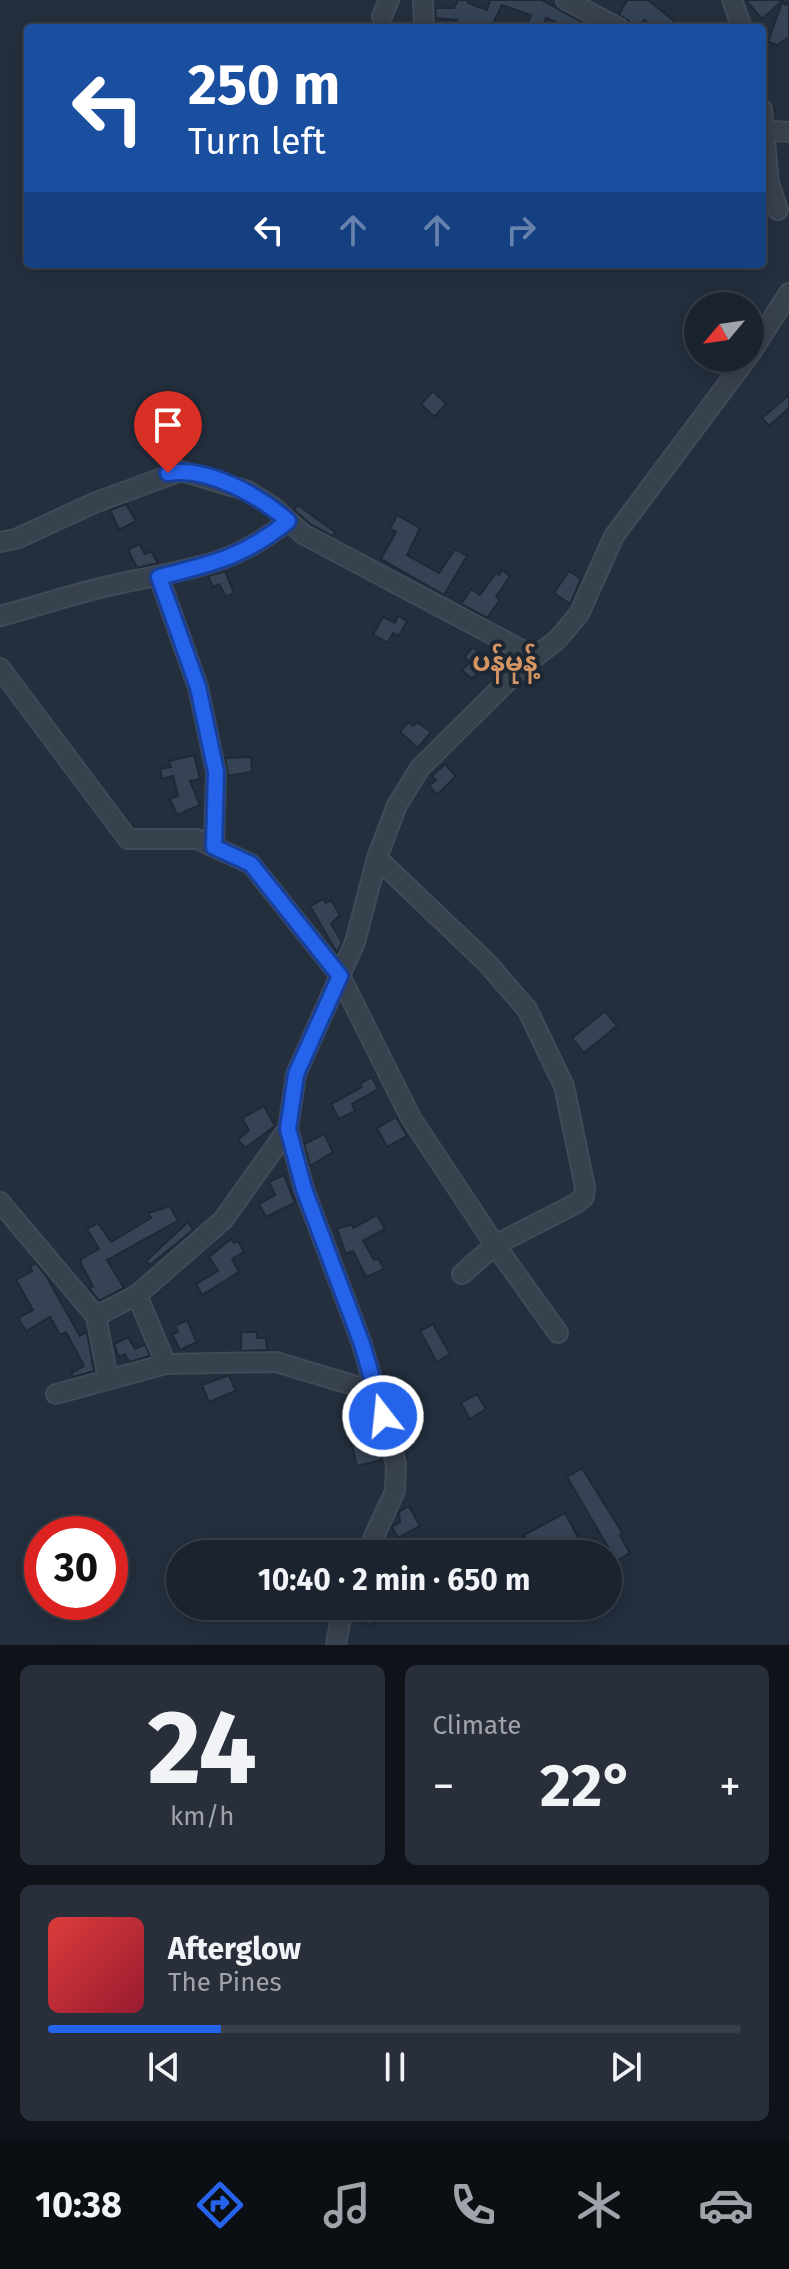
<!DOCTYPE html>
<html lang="en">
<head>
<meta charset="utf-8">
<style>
  body { margin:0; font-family:"Fira Sans","Noto Sans Myanmar",sans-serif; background:#282f3a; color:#f1f3f6; height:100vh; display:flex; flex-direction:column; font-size:30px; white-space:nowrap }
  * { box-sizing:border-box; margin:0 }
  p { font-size:26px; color:#a0a4aa }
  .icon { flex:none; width:44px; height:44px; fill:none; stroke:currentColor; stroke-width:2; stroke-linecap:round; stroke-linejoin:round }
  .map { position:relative; height:1645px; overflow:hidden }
  .panel { display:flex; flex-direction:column; gap:20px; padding:20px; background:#0f1319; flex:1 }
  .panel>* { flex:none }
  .guide { position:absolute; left:24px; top:24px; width:742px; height:244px; border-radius:8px; box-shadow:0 4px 20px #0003,0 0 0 2px #39404a; background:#1a4fa0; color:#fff; overflow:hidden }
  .needle { width:52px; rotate:241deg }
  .tools { position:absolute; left:684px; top:292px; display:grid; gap:16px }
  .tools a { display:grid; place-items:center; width:80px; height:80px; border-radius:50%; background:#1b232e; box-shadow:0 4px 20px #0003,0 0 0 2px #39404a; font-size:40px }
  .speed { position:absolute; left:24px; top:1516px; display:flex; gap:16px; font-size:40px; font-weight:700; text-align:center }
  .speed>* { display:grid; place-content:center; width:104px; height:104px; border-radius:50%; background:#1b232e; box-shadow:0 4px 20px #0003,0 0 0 2px #39404a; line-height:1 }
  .speed .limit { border:12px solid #d22; background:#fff; color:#111 }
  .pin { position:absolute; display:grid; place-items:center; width:68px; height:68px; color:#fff; margin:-82px -34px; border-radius:50% 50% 50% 0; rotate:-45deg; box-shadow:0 0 8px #0007 }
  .pin .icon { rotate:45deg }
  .me { position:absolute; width:88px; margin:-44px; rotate:344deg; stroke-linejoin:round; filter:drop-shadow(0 0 6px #0008) }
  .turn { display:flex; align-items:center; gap:28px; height:168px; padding:0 32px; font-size:36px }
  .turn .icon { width:104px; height:104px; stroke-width:2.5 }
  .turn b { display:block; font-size:56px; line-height:68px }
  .lanes { display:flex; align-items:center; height:76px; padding:0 32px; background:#0003; justify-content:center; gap:40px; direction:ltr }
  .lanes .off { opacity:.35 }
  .big { font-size:60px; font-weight:700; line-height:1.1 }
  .panel .card { flex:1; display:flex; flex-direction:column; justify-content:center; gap:12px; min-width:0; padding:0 28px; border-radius:12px; background:#282f3a }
  .panel .dial { align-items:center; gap:0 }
  .dial b { font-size:104px; line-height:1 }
  .song { display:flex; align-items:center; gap:24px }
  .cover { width:96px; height:96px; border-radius:12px; background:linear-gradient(135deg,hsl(0 70% 55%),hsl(350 70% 35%)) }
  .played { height:8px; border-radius:4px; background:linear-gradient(90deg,#2563eb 25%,#39404a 25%) }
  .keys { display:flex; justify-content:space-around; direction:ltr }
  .heat { display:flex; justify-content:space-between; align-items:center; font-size:44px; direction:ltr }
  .panel .tiles { flex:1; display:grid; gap:20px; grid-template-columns:1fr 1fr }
  .card:last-child { grid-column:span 2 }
  .trip { position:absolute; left:166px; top:1540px; width:456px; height:80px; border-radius:40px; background:#1b232e; box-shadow:0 4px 20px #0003,0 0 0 2px #39404a; font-weight:700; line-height:80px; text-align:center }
  .menu { display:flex; height:128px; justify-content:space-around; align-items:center; background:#0b0e12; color:#a0a4aa }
  .menu .icon { width:56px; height:56px }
  .menu .selected { color:#2563eb }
  .menu b { font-size:36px; color:#f1f3f6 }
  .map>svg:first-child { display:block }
  .building { fill:#364354; stroke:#1f2835; stroke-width:2 }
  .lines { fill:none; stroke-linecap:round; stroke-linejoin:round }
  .minor-casing { stroke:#414a57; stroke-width:22 }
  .minor { stroke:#38414e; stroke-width:18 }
  .route-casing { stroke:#184099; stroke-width:20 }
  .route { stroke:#2563eb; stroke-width:14 }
  .labels { text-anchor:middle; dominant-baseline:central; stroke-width:8; stroke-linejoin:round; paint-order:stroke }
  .quarter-label { font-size:26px; font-weight:bold; fill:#d59563; stroke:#1d2633 }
</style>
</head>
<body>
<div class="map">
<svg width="789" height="1645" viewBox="0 0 789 1645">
  <rect width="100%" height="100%" fill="#242f3e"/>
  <path class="building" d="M 458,0 L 469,0 L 468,3 L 487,10 L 490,0 L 542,0 L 593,28 L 572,28 L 546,18 L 543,28 L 526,28 L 531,15 L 502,5 L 491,28 L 466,28 L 455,23 L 457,20 L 436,18 L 435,8 L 454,8 Z
    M 627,0 L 648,0 L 674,21 L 669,28 L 655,28 L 644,20 L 638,28 L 631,28 L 629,21 L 619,15 Z
    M 746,0 L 783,0 L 762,19 Z
    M 782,2 L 785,5 L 789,3 L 789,37 L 777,45 L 768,42 Z
    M 433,391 L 446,404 L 434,417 L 421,404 Z
    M 789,395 L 789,408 L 769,426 L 762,418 Z
    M 126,504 L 136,521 L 119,530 L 110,510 Z
    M 298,505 L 335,532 L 332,536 L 310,524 L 294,510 Z
    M 397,515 L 420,528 L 407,555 L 439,573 L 455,549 L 467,556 L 444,595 L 381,559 L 396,532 L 390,529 Z
    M 139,544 L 145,554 L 151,551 L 158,563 L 137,568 L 128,550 Z
    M 502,570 L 510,576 L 496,597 L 500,600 L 487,618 L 461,604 L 471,589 L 480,595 L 496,573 L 499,575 Z
    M 225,571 L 234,593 L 226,597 L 219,584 L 213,587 L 208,576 Z
    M 569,571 L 581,579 L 570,604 L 554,593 Z
    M 398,616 L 407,621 L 399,636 L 393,633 L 388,643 L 373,635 L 383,617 L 395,623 Z
    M 473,647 L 488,661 L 472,679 L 462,670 L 470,662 L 464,657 Z
    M 408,722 L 413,726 L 417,722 L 431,732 L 418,748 L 400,732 Z
    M 194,755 L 200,779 L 190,781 L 200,805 L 177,815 L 170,799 L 178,796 L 173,776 L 162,779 L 160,769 L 171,767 L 169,761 Z
    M 251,757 L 252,772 L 228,776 L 225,758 Z
    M 445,764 L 456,776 L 437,795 L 429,786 L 436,780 L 432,776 Z
    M 323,899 L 326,903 L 331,900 L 340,915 L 331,924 L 342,942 L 337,953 L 310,906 Z
    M 605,1011 L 617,1026 L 584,1053 L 572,1038 Z
    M 372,1077 L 378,1089 L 352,1104 L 355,1111 L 339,1119 L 331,1104 L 362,1087 L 360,1084 Z
    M 264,1106 L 275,1126 L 245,1148 L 238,1140 L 249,1130 L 242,1118 Z
    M 396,1117 L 407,1136 L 387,1147 L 377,1128 Z
    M 324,1134 L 333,1152 L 310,1166 L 304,1144 Z
    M 284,1175 L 295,1203 L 266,1217 L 259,1204 L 275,1195 L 269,1182 Z
    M 170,1206 L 178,1221 L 107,1260 L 124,1288 L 99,1301 L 89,1288 L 93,1286 L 81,1264 L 81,1259 L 99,1249 L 87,1229 L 98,1223 L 111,1242 L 151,1218 L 148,1213 Z
    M 377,1215 L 385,1229 L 363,1241 L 374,1260 L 378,1258 L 384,1269 L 366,1277 L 353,1251 L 346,1254 L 337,1229 L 352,1224 L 353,1228 Z
    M 188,1222 L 193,1230 L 150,1265 L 146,1261 Z
    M 231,1239 L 234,1243 L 238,1241 L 244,1252 L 232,1259 L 239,1272 L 202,1295 L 196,1284 L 218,1271 L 209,1257 Z
    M 36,1263 L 46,1276 L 80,1336 L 87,1332 L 94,1371 L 73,1377 L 71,1373 L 84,1366 L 66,1332 L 60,1335 L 50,1317 L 26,1331 L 18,1318 L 33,1310 L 16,1280 L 32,1271 L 30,1266 Z
    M 187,1320 L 197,1342 L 180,1350 L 172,1334 L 178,1332 L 175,1326 Z
    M 433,1324 L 450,1354 L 437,1362 L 420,1331 Z
    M 241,1332 L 257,1332 L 257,1338 L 266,1338 L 267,1350 L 241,1351 Z
    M 128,1337 L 135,1349 L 145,1344 L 150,1356 L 129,1362 L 125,1354 L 119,1357 L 114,1344 Z
    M 229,1375 L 236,1391 L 209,1402 L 202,1385 Z
    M 477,1394 L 486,1409 L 470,1419 L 461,1403 Z
    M 366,1438 L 368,1446 L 378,1444 L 382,1460 L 357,1466 L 351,1442 Z
    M 582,1468 L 623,1534 L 620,1535 L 630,1553 L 616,1561 L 567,1477 Z
    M 409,1506 L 420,1526 L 398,1538 L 392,1527 L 400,1522 L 399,1512 Z
    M 565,1513 L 587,1554 L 534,1554 L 524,1535 Z
    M 358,1606 L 378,1606 L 372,1625 L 354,1620 Z"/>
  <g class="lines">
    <defs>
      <path id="minor" d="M 423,0 L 424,28
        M 566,0 L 619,28
        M 732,0 L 742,28
        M 382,16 L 389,0
        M 762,109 L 769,183 L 778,210
        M 762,130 L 789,132
        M 750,354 L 789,293
        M 0,542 L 16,539 L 94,503 L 181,471 L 248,491 L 273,507 L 303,534 L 535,657
        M 159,577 L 198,687 L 216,772 L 214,847
        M 0,616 C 34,607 67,596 100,588 C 175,569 224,573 288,521
        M 0,668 L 128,839 L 197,839 L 251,864 L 340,976 L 411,1118 L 495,1245 L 558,1333
        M 377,858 L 487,963 L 527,1009 L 564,1086 L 585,1187 L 584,1197 L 575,1204 L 495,1245 L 462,1274
        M 0,1202 L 96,1316 L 108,1379
        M 137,1295 L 166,1364
        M 96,1316 L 137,1295 L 223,1220 L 288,1129
        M 56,1394 L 166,1364 L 276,1362 L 376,1392
        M 366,1554 L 395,1491 L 396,1464 L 362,1344 L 304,1189 L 288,1129 L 296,1074 L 355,942 L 377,858 L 397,805 L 420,768 L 522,667 L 557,640 L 579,614 L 614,536 L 747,358
        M 336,1645 L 343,1606"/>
    </defs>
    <use href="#minor" class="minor-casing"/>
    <use href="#minor" class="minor"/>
  </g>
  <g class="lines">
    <defs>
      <path id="route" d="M 168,473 C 207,466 260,496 288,521 C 244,557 212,564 159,577 L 198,687 L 216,772 L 214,847 L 251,864 L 340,976 L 296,1074 L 288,1129 L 304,1189 L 362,1344 L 383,1416"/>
    </defs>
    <use href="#route" class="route-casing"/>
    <use href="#route" class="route"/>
  </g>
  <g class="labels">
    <g class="quarter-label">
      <text x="505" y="662">ပန်မုန့်</text>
    </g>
  </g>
</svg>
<div class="tools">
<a><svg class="needle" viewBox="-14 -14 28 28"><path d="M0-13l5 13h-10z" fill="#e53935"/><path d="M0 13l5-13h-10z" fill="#a0a4aa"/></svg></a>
</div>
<div class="speed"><div class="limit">30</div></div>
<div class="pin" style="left:168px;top:473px;background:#d93025"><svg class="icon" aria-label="arrive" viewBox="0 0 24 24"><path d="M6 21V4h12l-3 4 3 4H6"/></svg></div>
<svg class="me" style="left:383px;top:1416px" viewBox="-20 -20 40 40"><circle r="17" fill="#2563eb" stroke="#fff" stroke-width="3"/><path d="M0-11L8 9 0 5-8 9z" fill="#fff"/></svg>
<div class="trip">10:40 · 2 min · 650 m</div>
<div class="guide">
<div class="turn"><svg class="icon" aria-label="left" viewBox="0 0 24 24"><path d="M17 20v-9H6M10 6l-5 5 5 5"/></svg><div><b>250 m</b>Turn left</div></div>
<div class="lanes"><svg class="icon" aria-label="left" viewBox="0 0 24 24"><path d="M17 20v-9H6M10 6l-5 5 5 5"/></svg><svg class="icon off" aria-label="ahead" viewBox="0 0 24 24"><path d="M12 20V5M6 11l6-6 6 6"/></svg><svg class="icon off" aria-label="ahead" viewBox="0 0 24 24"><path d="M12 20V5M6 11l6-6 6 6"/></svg><svg class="icon off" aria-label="right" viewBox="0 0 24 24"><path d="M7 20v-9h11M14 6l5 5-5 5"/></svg></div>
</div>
</div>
<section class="panel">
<div class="tiles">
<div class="card dial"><b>24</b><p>km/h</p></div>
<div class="card"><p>Climate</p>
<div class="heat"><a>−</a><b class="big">22°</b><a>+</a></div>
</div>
<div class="card">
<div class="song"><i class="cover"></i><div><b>Afterglow</b><p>The Pines</p></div></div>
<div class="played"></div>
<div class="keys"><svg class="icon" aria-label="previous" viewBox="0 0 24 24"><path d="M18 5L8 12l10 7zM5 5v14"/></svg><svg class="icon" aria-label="pause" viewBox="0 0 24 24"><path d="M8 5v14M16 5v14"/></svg><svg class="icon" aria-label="next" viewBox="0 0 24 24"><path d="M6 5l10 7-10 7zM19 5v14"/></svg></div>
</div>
</div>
</section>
<nav class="menu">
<b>10:38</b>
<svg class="icon selected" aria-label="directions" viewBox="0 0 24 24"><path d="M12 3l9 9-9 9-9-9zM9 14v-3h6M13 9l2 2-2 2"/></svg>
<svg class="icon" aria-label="music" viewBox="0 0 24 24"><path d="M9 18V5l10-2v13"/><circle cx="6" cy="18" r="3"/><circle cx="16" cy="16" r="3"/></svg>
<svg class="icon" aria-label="phone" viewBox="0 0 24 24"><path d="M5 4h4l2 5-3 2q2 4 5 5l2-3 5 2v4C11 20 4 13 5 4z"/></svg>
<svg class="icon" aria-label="climate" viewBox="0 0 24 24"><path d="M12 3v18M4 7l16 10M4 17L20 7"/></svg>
<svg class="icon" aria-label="car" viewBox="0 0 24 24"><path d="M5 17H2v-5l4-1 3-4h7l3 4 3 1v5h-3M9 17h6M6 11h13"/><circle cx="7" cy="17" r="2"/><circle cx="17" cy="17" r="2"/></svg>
</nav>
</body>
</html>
